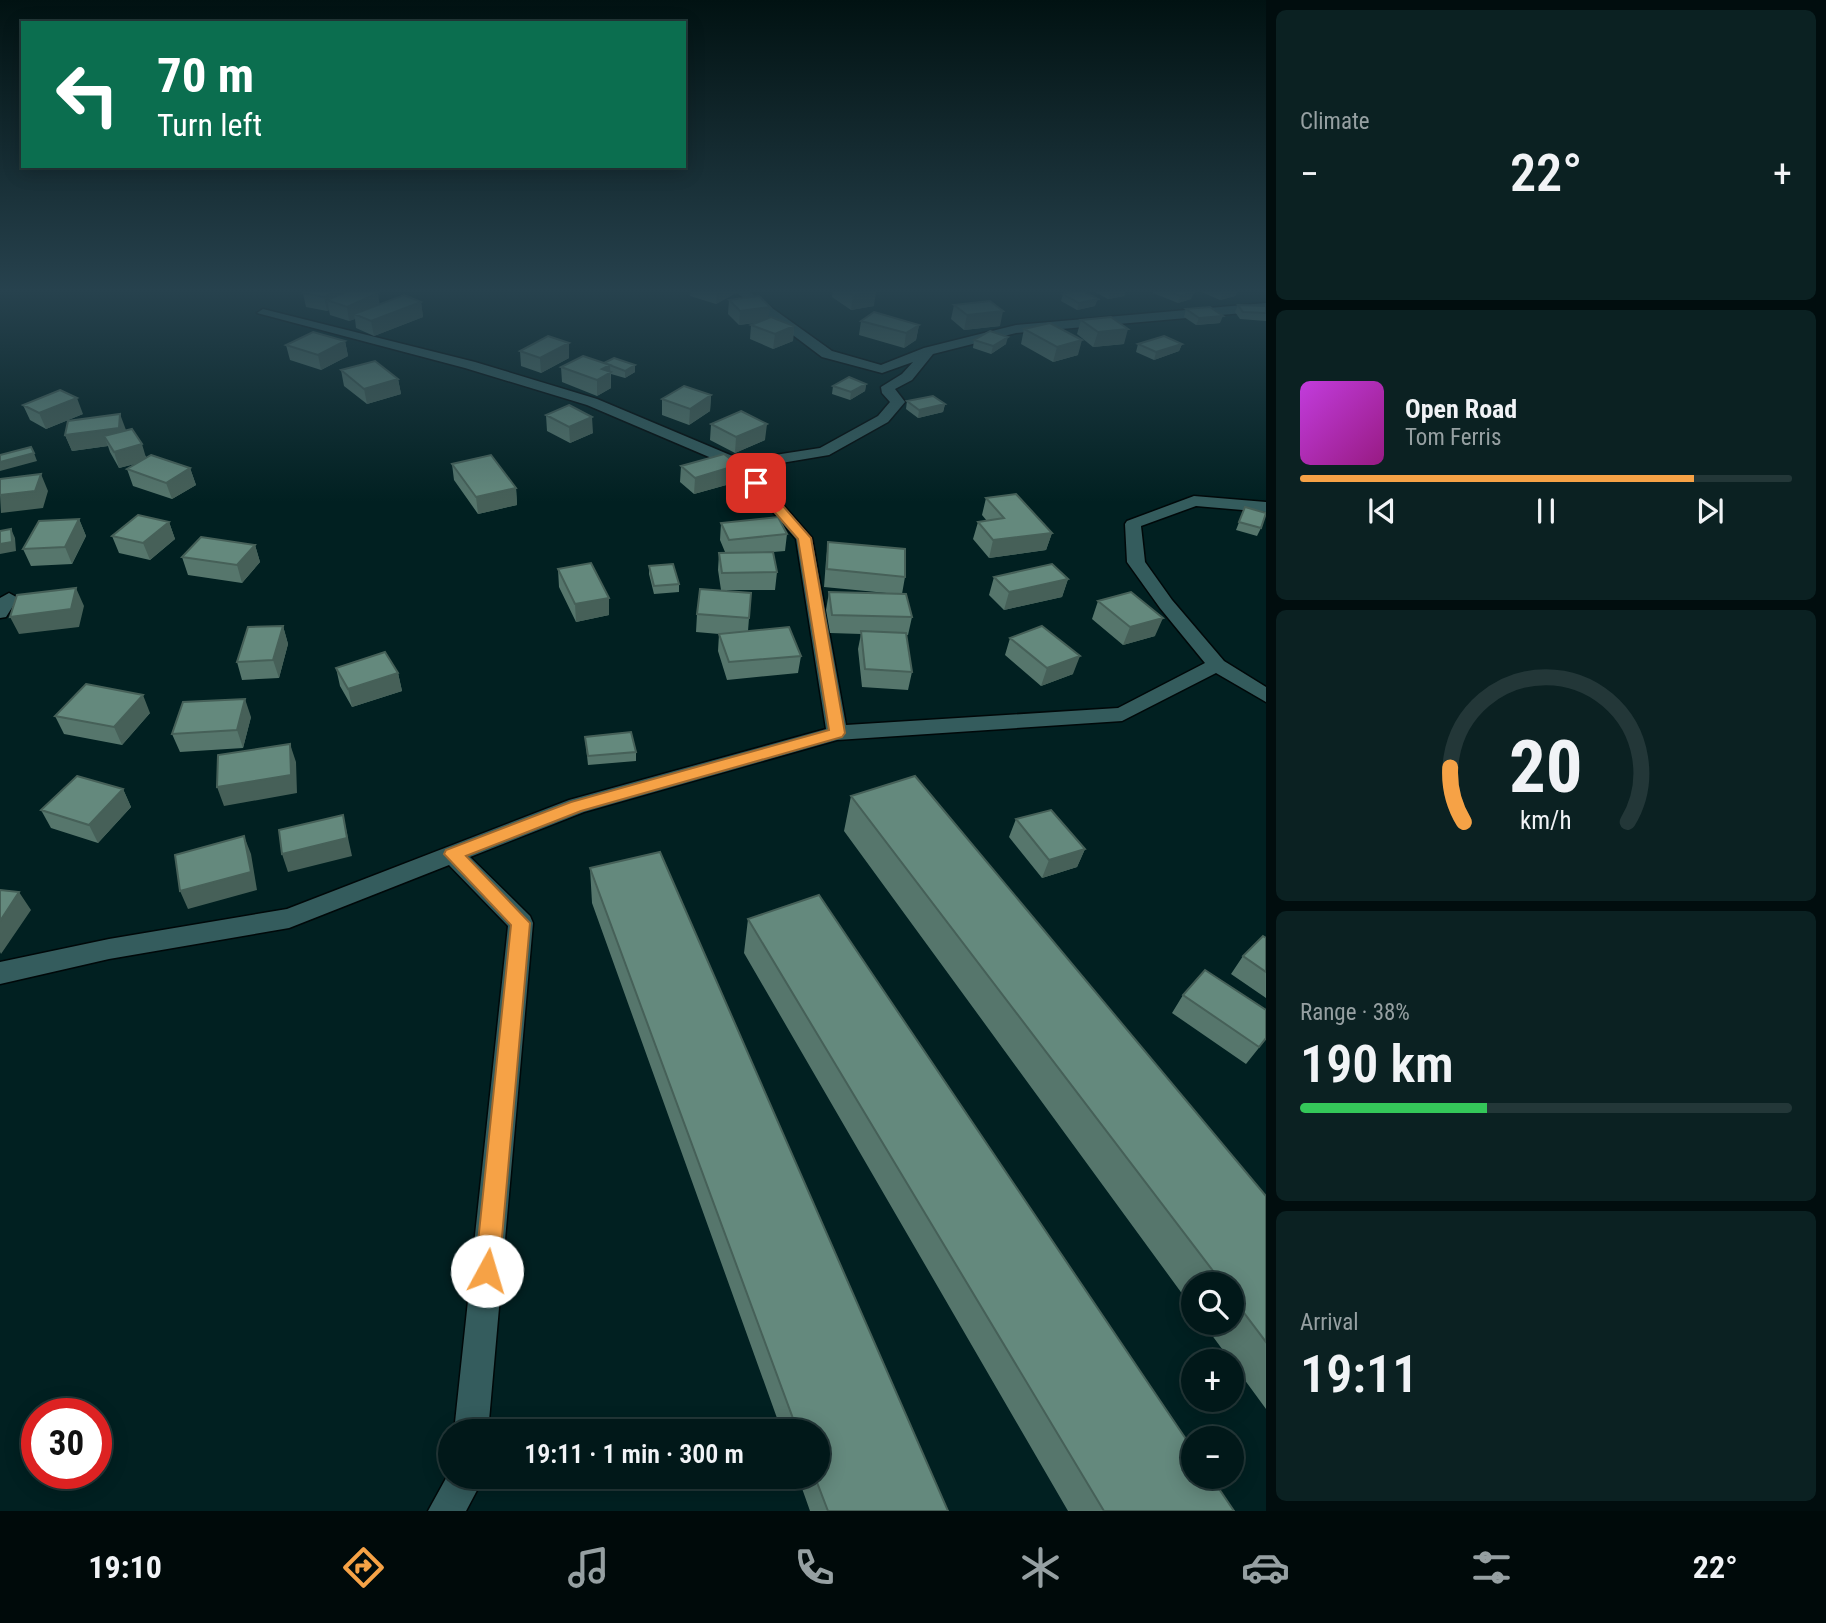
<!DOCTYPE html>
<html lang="en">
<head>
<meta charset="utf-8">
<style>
  body { margin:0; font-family:"Roboto Condensed",sans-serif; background:#0b2122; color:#f1f3f6; height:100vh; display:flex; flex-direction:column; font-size:26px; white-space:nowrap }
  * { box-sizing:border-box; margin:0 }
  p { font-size:23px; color:#96a0a2 }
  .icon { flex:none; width:38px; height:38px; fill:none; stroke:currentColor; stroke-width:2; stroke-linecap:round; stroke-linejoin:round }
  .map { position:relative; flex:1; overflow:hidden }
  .sheet { display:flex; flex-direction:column; gap:10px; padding:10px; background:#010d0e; width:560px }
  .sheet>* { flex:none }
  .banner { position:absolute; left:21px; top:21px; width:665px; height:147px; border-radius:0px; box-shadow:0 4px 18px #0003,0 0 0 2px #233738; background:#0b6e4f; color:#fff; overflow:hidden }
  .tools { position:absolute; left:1181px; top:1272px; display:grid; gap:14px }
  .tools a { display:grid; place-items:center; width:63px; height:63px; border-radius:50%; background:#011819; box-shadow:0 4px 18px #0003,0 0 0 2px #233738; font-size:35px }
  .speed { position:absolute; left:21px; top:1398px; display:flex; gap:14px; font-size:35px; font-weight:700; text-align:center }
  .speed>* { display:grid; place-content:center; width:91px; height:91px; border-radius:50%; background:#011819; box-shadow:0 4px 18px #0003,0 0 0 2px #233738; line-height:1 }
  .speed .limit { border:10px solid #d22; background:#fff; color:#111 }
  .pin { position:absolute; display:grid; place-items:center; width:60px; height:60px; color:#fff; margin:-30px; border-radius:14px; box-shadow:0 4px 10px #0006 }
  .me { position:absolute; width:77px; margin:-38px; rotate:6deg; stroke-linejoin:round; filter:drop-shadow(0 0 5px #0008) }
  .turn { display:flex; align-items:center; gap:24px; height:147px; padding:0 21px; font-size:32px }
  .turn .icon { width:91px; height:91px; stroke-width:2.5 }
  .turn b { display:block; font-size:49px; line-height:60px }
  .big { font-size:52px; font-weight:600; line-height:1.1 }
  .sheet .widget { flex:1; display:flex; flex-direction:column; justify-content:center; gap:10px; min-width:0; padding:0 24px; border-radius:10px; background:#0b2122 }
  .sheet .dial { align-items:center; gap:0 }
  .dial svg { height:182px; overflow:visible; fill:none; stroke:#233738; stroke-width:7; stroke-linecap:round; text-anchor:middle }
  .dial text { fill:#f1f3f6; stroke:none }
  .song { display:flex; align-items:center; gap:21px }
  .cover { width:84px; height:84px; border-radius:10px; background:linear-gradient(135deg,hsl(290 70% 55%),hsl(310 70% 35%)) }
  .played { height:7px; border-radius:4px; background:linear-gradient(90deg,#f6a246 80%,#233738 80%) }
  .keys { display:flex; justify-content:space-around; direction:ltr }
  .heat { display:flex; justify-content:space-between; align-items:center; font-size:38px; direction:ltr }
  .charge { height:10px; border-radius:5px; background:linear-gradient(90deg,#34c759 38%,#233738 0) }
  .trip { position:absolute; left:438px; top:1419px; width:392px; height:70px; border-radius:35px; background:#011819; box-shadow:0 4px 18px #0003,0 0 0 2px #233738; font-weight:600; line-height:70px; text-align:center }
  .tabs { display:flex; height:112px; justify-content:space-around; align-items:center; background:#000a0a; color:#96a0a2 }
  .tabs .icon { width:49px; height:49px }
  .tabs .on { color:#f6a246 }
  .tabs b { font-size:32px; color:#f1f3f6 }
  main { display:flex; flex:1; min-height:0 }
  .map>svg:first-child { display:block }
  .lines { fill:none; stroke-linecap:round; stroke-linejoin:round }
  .street-casing { stroke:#000809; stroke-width:3 }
  .street { fill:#345c5d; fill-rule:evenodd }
  .wall { fill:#56766c }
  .shaded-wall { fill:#466058 }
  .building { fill:#64897d; stroke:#466058; stroke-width:2 }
  .route { fill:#f6a246; stroke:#a0692e; stroke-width:2 }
</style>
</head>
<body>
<main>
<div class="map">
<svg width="1266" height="1511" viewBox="0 0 1266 1511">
  <rect width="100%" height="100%" fill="#012021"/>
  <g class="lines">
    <defs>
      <path id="street" d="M 733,290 L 747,290 L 832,351 L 881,365 L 924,348 L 1016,325 L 1266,303 L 1266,311 L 1016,333 L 933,354 L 912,380 L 895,389 L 905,402 L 888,422 L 829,455 L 751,468 L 812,538 L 846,725 L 1118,708 L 1205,663 L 1160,608 L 1127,562 L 1125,524 L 1127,521 L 1194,496 L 1266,502 L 1266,512 L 1196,506 L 1141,526 L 1145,562 L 1172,600 L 1224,661 L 1266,687 L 1266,702 L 1216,673 L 1122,721 L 837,740 L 584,812 L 470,857 L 530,916 L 533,923 L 488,1432 L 454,1432 L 508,926 L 449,865 L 289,928 L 109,959 L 0,984 L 0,962 L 109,939 L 287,909 L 569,800 L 826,729 L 796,539 L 735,468 L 587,405 L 465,368 L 257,313 L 263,309 L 475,362 L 597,399 L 742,460 L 820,448 L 878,416 L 890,402 L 882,393 L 881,387 L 902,374 L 913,362 L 882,373 L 822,357 Z
        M 9,593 L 18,598 L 6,617 L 0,618 L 0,598 Z
        M 450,1471 L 450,1477 L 484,1477 L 466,1511 L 428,1511 Z"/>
    </defs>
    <use href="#street" class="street-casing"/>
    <use href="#street" class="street"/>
  </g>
  <path class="wall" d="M 308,290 L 346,290 L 346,292 L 379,304 L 421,302 L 423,317 L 374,336 L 356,328 L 355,319 L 349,321 L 330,315 L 329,310 L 327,311 L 306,307 L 303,293 Z
    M 691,290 L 736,290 L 736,293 L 716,304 L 690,296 Z
    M 833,290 L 874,290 L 874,306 L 851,310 L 832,297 Z
    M 1095,290 L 1126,290 L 1124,296 L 1108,299 L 1095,292 Z
    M 1154,290 L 1190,290 L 1191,299 L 1178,303 L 1153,293 Z
    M 1197,290 L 1238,290 L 1235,296 L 1220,300 Z
    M 1063,294 L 1095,306 L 1077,310 L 1061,301 Z
    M 729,300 L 769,318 L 794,326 L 793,341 L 773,349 L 750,339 L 751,325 L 755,323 L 739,325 L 728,314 Z
    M 954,305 L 1000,326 L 964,330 L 951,319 Z
    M 1238,305 L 1266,306 L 1266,321 L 1240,319 L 1235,312 Z
    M 1186,309 L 1220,323 L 1196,325 L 1184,317 Z
    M 1081,320 L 1124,344 L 1093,347 L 1077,334 Z
    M 861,321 L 919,325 L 916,340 L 904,348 L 859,335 Z
    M 1024,329 L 1078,355 L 1053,362 L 1021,344 Z
    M 974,340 L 1006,344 L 991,354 L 973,348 Z
    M 345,341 L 348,356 L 321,370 L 290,360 L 286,345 Z
    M 1138,344 L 1182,344 L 1179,351 L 1154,360 L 1136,352 Z
    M 520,351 L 569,358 L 541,373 L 521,366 Z
    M 635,365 L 635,372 L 625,378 L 611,374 L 611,388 L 597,396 L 562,382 L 561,367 Z
    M 341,370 L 398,379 L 401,394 L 367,404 L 344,386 Z
    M 866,384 L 865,391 L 850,400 L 832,394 L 833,386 Z
    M 711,395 L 710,411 L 689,425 L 662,415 L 662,399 Z
    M 907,401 L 945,404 L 943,412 L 918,418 L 906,409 Z
    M 23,405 L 83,414 L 46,429 L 30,420 Z
    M 546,415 L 593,433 L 570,443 L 547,431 Z
    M 711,424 L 765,440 L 735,453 L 710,440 Z
    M 126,430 L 147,458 L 190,468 L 196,485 L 172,499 L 133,486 L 127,469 L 138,463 L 119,468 L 110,452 L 108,446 L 72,451 L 65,435 Z
    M 452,464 L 516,488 L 517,505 L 478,514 L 454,480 Z
    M 681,466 L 737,482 L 694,494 L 680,482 Z
    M 986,498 L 1052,533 L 1046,550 L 989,558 L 973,539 L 978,522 L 987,521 L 982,515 Z
    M 1245,507 L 1261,528 L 1257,536 L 1236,530 Z
    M 79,519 L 86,536 L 72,564 L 31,566 L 23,549 Z
    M 169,522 L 175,539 L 150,560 L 119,553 L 112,536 Z
    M 721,523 L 787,534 L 785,551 L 773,552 L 777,572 L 775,590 L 721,590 L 718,570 L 719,553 L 725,552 L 720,540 Z
    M 828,542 L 905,577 L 902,594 L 912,617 L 908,635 L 906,635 L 912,672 L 908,690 L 862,687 L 858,649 L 861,634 L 830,633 L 826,610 L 829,592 L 897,594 L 824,587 L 826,560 Z
    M 255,545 L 260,562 L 242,583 L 188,575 L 182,557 Z
    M 649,566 L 679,584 L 679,592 L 654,594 L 649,574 Z
    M 558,569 L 609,598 L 609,615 L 576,622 L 559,587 Z
    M 994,577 L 1068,579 L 1062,597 L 1004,610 L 989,595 Z
    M 751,593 L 748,631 L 801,656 L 798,673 L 727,680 L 718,651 L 719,634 L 696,632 L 697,614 Z
    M 1098,601 L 1155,636 L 1123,645 L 1092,619 Z
    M 283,626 L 288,644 L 279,678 L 242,680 L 237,662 Z
    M 1010,638 L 1073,674 L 1041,686 L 1005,655 Z
    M 336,668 L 398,673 L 402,691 L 352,707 L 340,686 Z
    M 150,713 L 122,745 L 64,734 L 55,716 Z
    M 251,717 L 243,748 L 180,752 L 172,734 Z
    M 585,737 L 636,752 L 636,761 L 588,765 Z
    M 123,789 L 131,807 L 98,843 L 51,828 L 41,810 Z
    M 851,796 L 1266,1196 L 1266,1409 L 1203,1323 L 1232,1323 L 1232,1284 L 1194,1284 L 1194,1310 L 844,831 Z
    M 1016,819 L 1085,849 L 1077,867 L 1042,878 L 1009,837 Z
    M 590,868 L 948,1511 L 810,1511 L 798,1477 L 817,1477 L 817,1432 L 782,1432 L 592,903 Z
    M 748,919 L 1234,1511 L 1068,1511 L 744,953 Z
    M 1266,938 L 1266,998 L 1231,974 L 1243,956 Z
    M 1183,995 L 1266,1039 L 1246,1064 L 1172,1013 Z"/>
  <path class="shaded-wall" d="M 336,290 L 346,290 L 348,299 L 327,300 L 329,310 L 327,311 L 324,297 Z
    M 717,290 L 736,290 L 736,293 L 716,304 Z
    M 1119,290 L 1126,290 L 1124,296 L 1108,299 L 1110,292 Z
    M 1223,290 L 1238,290 L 1235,296 L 1220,300 Z
    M 876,291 L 874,306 L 851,310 L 853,295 Z
    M 1194,292 L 1191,299 L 1178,303 L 1180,296 Z
    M 378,293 L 380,307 L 354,314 L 355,319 L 349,321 L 347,307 Z
    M 1098,299 L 1095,306 L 1077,310 L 1079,303 Z
    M 421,302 L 423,317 L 374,336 L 371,321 Z
    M 770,307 L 768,321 L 739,325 L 740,311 Z
    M 1003,311 L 1000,326 L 964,330 L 967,315 Z
    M 1223,316 L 1220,323 L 1196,325 L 1199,318 Z
    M 919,325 L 916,340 L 904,348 L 906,333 Z
    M 794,326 L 793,341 L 773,349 L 775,334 Z
    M 1128,329 L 1124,344 L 1093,347 L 1098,332 Z
    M 1008,337 L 1006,344 L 991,354 L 993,346 Z
    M 1082,340 L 1078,355 L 1053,362 L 1057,347 Z
    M 345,341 L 348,356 L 321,370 L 318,355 Z
    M 569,343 L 569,358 L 541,373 L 540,358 Z
    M 1182,344 L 1179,351 L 1154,360 L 1156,352 Z
    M 610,365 L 611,388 L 597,396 L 597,380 L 602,369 Z
    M 635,365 L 635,372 L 625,378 L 625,371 Z
    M 398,379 L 401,394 L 367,404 L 364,389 Z
    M 866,384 L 865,391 L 850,400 L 851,392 Z
    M 711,395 L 710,411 L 689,425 L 690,409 Z
    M 77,398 L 83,414 L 46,429 L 39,413 Z
    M 945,404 L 943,412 L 918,418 L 919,410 Z
    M 120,414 L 126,430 L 104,436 L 108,446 L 72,451 L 65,435 Z
    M 592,417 L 593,433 L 570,443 L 569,427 Z
    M 767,424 L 765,440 L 735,453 L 736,437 Z
    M 142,444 L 147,461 L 119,468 L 114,452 Z
    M 34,453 L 37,461 L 0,471 L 0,462 Z
    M 738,465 L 737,482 L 694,494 L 695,478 Z
    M 190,468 L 196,485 L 172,499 L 166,483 Z
    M 41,474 L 48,491 L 43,508 L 1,513 L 0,495 Z
    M 516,488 L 517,505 L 478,514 L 476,497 Z
    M 79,519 L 86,536 L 72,564 L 65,547 Z
    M 169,522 L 175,539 L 150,560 L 143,543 Z
    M 11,529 L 15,538 L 16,551 L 0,554 L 0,544 Z
    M 1052,533 L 1046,550 L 989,558 L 993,540 Z
    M 255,545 L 260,562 L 242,583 L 237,565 Z
    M 1068,579 L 1062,597 L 1004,610 L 1009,592 Z
    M 76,588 L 84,606 L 79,627 L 19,634 L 10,617 Z
    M 609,598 L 609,615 L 576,622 L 575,604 Z
    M 1163,618 L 1155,636 L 1123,645 L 1130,627 Z
    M 283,626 L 288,644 L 279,678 L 273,660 Z
    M 1080,656 L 1073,674 L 1041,686 L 1047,668 Z
    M 398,673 L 402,691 L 352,707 L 348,689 Z
    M 143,695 L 150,713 L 122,745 L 114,727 Z
    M 245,699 L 251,717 L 243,748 L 237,730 Z
    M 290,744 L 296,762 L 297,793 L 224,806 L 217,787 Z
    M 123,789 L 131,807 L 98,843 L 89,825 Z
    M 343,815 L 352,856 L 288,872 L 282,854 Z
    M 244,836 L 251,854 L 257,890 L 188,909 L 180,891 Z
    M 1085,849 L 1077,867 L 1042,878 L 1049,860 Z
    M 19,892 L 31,910 L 1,954 L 0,952 L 0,921 Z"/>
  <path class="building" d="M 308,290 L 336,290 L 324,297 L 303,293 Z
    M 350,290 L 369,290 L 378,293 L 347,307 L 327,300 Z
    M 845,290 L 874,290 L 876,291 L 853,295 Z
    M 1081,290 L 1098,299 L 1079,303 L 1063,294 Z
    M 1166,290 L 1190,290 L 1194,292 L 1180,296 Z
    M 404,295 L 421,302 L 371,321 L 354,314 Z
    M 759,296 L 770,307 L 740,311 L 729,300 Z
    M 990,301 L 1003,311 L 967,315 L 954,305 Z
    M 1238,305 L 1266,306 L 1266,313 L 1243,312 Z
    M 1210,307 L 1223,316 L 1199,318 L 1186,309 Z
    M 874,312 L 919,325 L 906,333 L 861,321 Z
    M 771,317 L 794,326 L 775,334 L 751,325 Z
    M 1111,317 L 1128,329 L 1098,332 L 1081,320 Z
    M 1050,323 L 1082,340 L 1057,347 L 1024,329 Z
    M 990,331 L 1008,337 L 993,346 L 974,340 Z
    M 313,332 L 345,341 L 318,355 L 286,345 Z
    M 548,336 L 569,343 L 540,358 L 520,351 Z
    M 1164,336 L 1182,344 L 1156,352 L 1138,344 Z
    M 583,356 L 610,365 L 602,369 L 611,372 L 597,380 L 561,367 Z
    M 614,358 L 635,365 L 625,371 L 604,363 Z
    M 375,361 L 398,379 L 364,389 L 341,370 Z
    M 849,377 L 866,384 L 851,392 L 833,386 Z
    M 684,386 L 711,395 L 690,409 L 662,399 Z
    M 60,390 L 77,398 L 39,413 L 23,405 Z
    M 933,396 L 945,404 L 919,410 L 907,401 Z
    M 569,405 L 592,417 L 569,427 L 546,415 Z
    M 741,411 L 767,424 L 736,437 L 711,424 Z
    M 120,414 L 119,428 L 65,435 L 68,421 Z
    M 132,429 L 142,444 L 114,452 L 104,436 Z
    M 31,447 L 34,453 L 0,462 L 0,455 Z
    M 724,454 L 738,465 L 695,478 L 681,466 Z
    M 151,455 L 190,468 L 166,483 L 127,469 Z
    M 491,455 L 516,488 L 476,497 L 452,464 Z
    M 41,474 L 35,491 L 0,495 L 0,479 Z
    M 1016,494 L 1052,533 L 993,540 L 978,522 L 1004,518 L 986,498 Z
    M 1245,507 L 1266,513 L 1261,528 L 1239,522 Z
    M 138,515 L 169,522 L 143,543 L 112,536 Z
    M 778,517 L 787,534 L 729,540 L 721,523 Z
    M 79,519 L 65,547 L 23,549 L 39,521 Z
    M 11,529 L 12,542 L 0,544 L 0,531 Z
    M 201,537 L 255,545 L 237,565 L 182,557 Z
    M 828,542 L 905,549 L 905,577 L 827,569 Z
    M 773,552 L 777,572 L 722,573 L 719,553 Z
    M 591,563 L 609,598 L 575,604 L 558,569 Z
    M 673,564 L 679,584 L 654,586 L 649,566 Z
    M 1052,564 L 1068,579 L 1009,592 L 994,577 Z
    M 76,588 L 71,609 L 10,617 L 17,595 Z
    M 700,589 L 751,593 L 749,618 L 697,614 Z
    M 829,592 L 906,594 L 912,617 L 832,615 Z
    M 1131,592 L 1163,618 L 1130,627 L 1098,601 Z
    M 283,626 L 273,660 L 237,662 L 248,627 Z
    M 1042,626 L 1080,656 L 1047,668 L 1010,638 Z
    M 789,627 L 801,656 L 729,662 L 719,634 Z
    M 861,631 L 906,633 L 912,672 L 865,669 Z
    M 385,652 L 398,673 L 348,689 L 336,668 Z
    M 86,684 L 143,695 L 114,727 L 55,716 Z
    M 245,699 L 237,730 L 172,734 L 183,702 Z
    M 631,732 L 636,752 L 588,756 L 585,737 Z
    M 290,744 L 291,775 L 217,787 L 218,755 Z
    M 77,776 L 123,789 L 89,825 L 41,810 Z
    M 915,776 L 1266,1196 L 1266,1342 L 1232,1297 L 1232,1284 L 1223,1284 L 851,796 Z
    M 1051,810 L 1085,849 L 1049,860 L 1016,819 Z
    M 343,815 L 347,838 L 282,854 L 279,830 Z
    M 244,836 L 251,872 L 180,891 L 175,855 Z
    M 660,852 L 948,1511 L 828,1511 L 815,1477 L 817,1477 L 817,1432 L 798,1432 L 590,868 Z
    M 0,890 L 19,892 L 0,921 Z
    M 819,895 L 1194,1451 L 1194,1477 L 1211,1477 L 1234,1511 L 1104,1511 L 748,919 Z
    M 1263,936 L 1266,938 L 1266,972 L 1243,956 Z
    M 1205,970 L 1266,1010 L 1266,1038 L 1259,1047 L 1183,995 Z"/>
  <linearGradient id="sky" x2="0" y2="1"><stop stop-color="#011212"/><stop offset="0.58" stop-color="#27424e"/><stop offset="1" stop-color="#27424e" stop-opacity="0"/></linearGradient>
  <rect width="1266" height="502" fill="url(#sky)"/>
  <path class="route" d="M 756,480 L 761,481 L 811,538 L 845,733 L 842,737 L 581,811 L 466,856 L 530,923 L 499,1271 L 495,1279 L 487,1283 L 478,1279 L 475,1271 L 511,925 L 444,854 L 446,850 L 571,802 L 829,730 L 798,539 L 752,486 L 752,481 Z"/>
</svg>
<div class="tools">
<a><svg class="icon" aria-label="search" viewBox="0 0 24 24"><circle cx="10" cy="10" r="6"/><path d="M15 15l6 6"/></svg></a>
<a>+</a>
<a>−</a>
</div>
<div class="speed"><div class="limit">30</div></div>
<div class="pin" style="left:756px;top:483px;background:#d93025"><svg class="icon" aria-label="arrive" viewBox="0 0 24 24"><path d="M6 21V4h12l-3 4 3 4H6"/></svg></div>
<svg class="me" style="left:487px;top:1271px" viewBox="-20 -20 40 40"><circle r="19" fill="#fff"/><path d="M0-13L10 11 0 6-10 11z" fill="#f6a246"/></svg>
<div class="trip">19:11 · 1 min · 300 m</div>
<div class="banner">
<div class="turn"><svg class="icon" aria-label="left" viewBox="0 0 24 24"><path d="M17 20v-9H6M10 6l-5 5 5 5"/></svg><div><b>70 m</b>Turn left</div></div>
</div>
</div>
<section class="sheet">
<div class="widget"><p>Climate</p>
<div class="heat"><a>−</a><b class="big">22°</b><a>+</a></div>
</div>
<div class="widget">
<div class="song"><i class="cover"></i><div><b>Open Road</b><p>Tom Ferris</p></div></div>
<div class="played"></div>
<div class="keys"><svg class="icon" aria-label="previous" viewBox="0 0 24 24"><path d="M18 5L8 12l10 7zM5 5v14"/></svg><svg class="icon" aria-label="pause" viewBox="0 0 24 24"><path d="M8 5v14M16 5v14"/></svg><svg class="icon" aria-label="next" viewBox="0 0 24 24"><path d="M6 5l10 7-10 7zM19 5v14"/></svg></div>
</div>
<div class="widget dial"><svg viewBox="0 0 100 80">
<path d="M14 69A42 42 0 1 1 86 69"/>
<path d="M14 69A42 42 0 0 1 8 45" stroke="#f6a246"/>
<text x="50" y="56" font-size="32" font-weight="700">20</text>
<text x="50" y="72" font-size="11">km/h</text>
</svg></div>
<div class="widget"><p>Range · 38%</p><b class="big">190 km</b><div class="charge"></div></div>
<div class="widget"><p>Arrival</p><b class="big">19:11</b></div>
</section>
</main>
<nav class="tabs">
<b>19:10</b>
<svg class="icon on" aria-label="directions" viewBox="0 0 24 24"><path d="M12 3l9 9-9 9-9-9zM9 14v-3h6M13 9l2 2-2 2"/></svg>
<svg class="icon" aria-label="music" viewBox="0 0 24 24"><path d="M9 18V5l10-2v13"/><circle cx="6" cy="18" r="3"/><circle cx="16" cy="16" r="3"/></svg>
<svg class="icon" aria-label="phone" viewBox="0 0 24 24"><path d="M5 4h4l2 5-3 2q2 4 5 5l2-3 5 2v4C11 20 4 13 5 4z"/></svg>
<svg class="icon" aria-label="climate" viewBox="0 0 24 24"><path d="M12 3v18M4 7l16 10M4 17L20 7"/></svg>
<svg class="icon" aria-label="car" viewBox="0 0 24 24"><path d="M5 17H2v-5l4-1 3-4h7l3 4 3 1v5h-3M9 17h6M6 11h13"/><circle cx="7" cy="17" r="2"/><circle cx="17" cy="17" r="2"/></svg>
<svg class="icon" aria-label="filters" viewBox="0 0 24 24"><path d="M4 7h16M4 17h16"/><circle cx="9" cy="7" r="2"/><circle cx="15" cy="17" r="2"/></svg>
<b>22°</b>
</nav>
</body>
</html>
